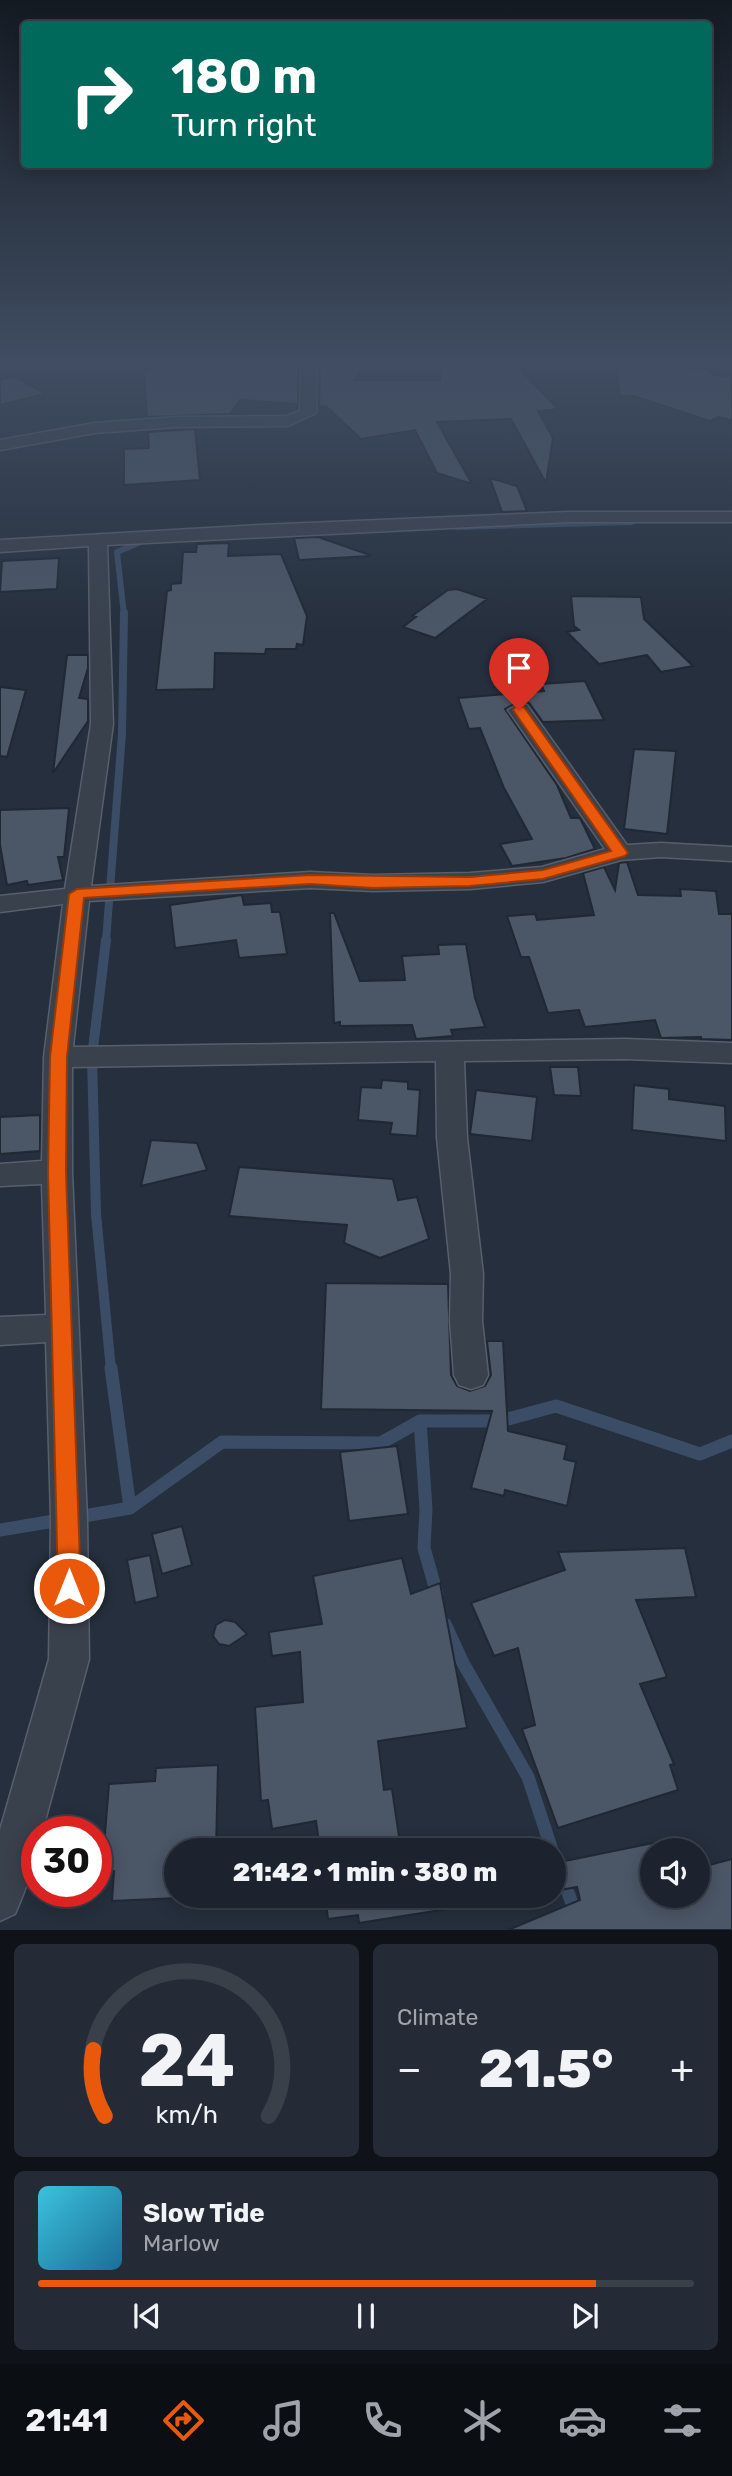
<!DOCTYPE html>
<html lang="en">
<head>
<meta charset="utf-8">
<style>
  body { margin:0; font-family:Rubik,sans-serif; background:#252b36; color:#f1f3f6; height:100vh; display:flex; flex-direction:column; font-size:26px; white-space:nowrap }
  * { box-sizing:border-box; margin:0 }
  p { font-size:23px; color:#a0a4aa }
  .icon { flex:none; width:38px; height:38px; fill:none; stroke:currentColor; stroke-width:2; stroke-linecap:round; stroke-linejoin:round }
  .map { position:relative; height:1930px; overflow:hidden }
  .sheet { display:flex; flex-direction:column; gap:14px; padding:14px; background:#0f1319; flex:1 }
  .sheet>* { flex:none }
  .top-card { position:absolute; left:21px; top:21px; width:691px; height:147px; border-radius:7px; box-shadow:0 4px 18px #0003,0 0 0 2px #3a404a; background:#00695c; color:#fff; overflow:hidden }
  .controls { position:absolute; left:640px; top:1838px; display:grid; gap:14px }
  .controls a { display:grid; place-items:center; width:70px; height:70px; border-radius:50%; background:#1c232e; box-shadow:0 4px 18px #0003,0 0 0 2px #3a404a; font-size:35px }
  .speed { position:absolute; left:21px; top:1816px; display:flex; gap:14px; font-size:35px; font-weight:700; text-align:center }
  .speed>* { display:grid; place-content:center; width:91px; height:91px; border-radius:50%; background:#1c232e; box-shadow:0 4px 18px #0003,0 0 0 2px #3a404a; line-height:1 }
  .speed .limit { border:10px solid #d22; background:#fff; color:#111 }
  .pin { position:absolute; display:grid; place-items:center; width:60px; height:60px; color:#fff; margin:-72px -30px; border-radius:50% 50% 50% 0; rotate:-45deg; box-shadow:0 0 7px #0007 }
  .pin .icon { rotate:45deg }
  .me { position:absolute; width:77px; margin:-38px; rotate:0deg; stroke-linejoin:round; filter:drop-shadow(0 0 5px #0008) }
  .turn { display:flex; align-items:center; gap:24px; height:147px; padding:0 35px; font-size:32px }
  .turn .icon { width:91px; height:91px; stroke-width:2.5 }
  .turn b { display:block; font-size:49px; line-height:60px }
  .big { font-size:52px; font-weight:800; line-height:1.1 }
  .sheet .card { flex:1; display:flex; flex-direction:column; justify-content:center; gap:10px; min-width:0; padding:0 24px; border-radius:10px; background:#252b36 }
  .sheet .dial { align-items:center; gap:0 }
  .dial svg { height:182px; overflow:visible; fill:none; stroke:#3a404a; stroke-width:7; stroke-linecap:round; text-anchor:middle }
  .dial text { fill:#f1f3f6; stroke:none }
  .song { display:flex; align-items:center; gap:21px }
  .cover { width:84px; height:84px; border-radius:10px; background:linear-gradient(135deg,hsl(190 70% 55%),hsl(200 70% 35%)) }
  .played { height:7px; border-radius:4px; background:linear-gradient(90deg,#ea580c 85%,#3a404a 85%) }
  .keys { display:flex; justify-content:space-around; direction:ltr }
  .heat { display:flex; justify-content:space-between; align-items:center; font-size:38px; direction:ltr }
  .sheet .tiles { flex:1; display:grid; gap:14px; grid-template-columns:1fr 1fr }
  .card:last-child { grid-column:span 2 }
  .trip { position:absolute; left:164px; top:1838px; width:402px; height:70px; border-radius:35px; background:#1c232e; box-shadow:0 4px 18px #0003,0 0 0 2px #3a404a; font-weight:800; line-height:70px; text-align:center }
  .menu { display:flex; height:112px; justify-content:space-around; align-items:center; background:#0b0e12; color:#a0a4aa }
  .menu .icon { width:49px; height:49px }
  .menu .current { color:#ea580c }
  .menu b { font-size:32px; color:#f1f3f6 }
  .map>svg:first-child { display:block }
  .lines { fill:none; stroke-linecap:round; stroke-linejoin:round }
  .stream-far3 { stroke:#3b4d66; stroke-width:6 }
  .stream-far2 { stroke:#3b4d66; stroke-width:8 }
  .stream-far1 { stroke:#3b4d66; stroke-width:10 }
  .stream { stroke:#3b4d66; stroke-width:13 }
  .building { fill:#4b5666; stroke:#202834; stroke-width:2 }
  .street-casing { stroke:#575f6b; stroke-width:3 }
  .street { fill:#39414d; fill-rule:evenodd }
  .route { fill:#ea580c; stroke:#983908; stroke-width:2 }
</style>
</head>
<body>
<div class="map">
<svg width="732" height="1930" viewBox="0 0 732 1930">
  <rect width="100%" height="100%" fill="#252f3d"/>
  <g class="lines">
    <path class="stream-far3" d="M 457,527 L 632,522
      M 124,615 L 117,552 L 143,541"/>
    <path class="stream-far2" d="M 106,941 L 122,734 L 124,613"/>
    <path class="stream-far1" d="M 106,940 L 92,1057 L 96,1214 L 111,1370"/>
    <path class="stream" d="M 111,1368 L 130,1508
      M 420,1421 L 426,1509 L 424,1548 L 437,1594
      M 78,1517 L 130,1508 L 222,1442 L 381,1443 L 420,1421 L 501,1421 L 556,1406 L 700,1454 L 732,1441
      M 0,1530 L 60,1520
      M 445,1624 L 463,1663 L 528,1777 L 552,1850
      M 555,1858 L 582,1930"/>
  </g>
  <path class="building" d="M 156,365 L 233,365 L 258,369 L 260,365 L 298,365 L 298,404 L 240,400 L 230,414 L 147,417 L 144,374 Z
    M 320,365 L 365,365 L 355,380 L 440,380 L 440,365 L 516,365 L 558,409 L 538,411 L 553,438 L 546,483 L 511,419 L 437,422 L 472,484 L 437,473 L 415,430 L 361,439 L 327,407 L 319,406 Z
    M 616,365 L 708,369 L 714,375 L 732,377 L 732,420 L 718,417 L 710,421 L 634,396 L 620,396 Z
    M 14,376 L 45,394 L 0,405 L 0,380 Z
    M 195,429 L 200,480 L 124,485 L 124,449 L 149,448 L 148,432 Z
    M 490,478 L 517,486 L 527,511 L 502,512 Z
    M 318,537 L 370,555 L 370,556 L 299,560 L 294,538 Z
    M 229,543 L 228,556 L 281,554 L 307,616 L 303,645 L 297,644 L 296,649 L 266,649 L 265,654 L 215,653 L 214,689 L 156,690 L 167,591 L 171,590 L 171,584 L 181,583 L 183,552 L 196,552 L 197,544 Z
    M 59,558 L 57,589 L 0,592 L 2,561 Z
    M 457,589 L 487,599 L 435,638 L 403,627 L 416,617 L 412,616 L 448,590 Z
    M 571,596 L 641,597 L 644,619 L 693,666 L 661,672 L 647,655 L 599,664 L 567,632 L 579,630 L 574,626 Z
    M 67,655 L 88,655 L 88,668 L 79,698 L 88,699 L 88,721 L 53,773 Z
    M 585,681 L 604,720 L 543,722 L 529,703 L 519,701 L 505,709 L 557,785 L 571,818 L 580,818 L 595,849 L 566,858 L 512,866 L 500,844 L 532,839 L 504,788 L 480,728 L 469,729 L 458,698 L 544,691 L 541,684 Z
    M 0,687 L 26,690 L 7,757 L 0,756 Z
    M 634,749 L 676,751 L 667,834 L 624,829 Z
    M 69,808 L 64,857 L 58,857 L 63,880 L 28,885 L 27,881 L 7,885 L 0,845 L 0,810 Z
    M 627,862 L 638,895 L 681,896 L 680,889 L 716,891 L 719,914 L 732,914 L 732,1040 L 701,1039 L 701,1037 L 661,1038 L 655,1020 L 585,1027 L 579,1010 L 548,1013 L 529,957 L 521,957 L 507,916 L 535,914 L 537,920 L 594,915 L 583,873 L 604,867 L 615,890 L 619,863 Z
    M 242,895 L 244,905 L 271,903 L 272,912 L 280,912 L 287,954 L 239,958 L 236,940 L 175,948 L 170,905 Z
    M 330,913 L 334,913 L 360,981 L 405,980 L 402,956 L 439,954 L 438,945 L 466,944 L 475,998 L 485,1027 L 451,1030 L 453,1036 L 416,1039 L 412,1025 L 340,1026 L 340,1022 L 334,1023 Z
    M 550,1067 L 578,1067 L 581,1096 L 554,1095 Z
    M 382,1080 L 408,1082 L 408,1089 L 420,1090 L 417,1136 L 390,1134 L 392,1123 L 358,1120 L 361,1087 L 381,1088 Z
    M 634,1085 L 669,1089 L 669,1099 L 725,1106 L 726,1141 L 632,1130 Z
    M 476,1090 L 537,1097 L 532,1141 L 470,1134 Z
    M 40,1115 L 40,1151 L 0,1154 L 0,1117 Z
    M 151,1140 L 197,1143 L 207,1170 L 141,1186 Z
    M 239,1167 L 393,1179 L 398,1200 L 417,1197 L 429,1239 L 380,1258 L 344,1243 L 347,1225 L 229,1216 Z
    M 326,1283 L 448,1284 L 451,1375 L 457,1386 L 470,1391 L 485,1386 L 491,1375 L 487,1341 L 503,1341 L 508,1431 L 567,1445 L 564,1459 L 576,1462 L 567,1506 L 505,1490 L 504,1496 L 471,1488 L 492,1411 L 321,1409 Z
    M 397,1446 L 408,1514 L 349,1521 L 340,1452 Z
    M 182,1526 L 192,1565 L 162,1574 L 152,1534 Z
    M 685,1548 L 696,1597 L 636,1600 L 667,1677 L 640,1684 L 674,1764 L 670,1765 L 678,1790 L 558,1828 L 522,1729 L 535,1725 L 518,1648 L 494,1656 L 471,1603 L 565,1570 L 558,1552 Z
    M 150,1555 L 158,1597 L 135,1603 L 127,1560 Z
    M 402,1558 L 411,1594 L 440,1583 L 467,1728 L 378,1741 L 384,1790 L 392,1789 L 401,1850 L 320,1850 L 316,1821 L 272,1829 L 268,1800 L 261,1801 L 255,1707 L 303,1702 L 300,1652 L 272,1656 L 269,1632 L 322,1624 L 313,1576 Z
    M 225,1620 L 235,1622 L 247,1634 L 229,1646 L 219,1644 L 213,1636 L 216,1625 Z
    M 218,1765 L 216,1850 L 177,1850 L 177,1898 L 112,1901 L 114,1871 L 102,1871 L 109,1784 L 155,1781 L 156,1768 Z
    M 653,1843 L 653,1895 L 698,1895 L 698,1868 L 732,1859 L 732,1930 L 508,1930 L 580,1900 L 577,1887 L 555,1891 L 555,1863 Z
    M 325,1895 L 446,1895 L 447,1909 L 359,1923 L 358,1915 L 328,1919 Z"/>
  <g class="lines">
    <defs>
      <path id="street" d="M 301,365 L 317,365 L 316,413 L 288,426 L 176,427 L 95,433 L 0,450 L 0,440 L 95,423 L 176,417 L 286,416 L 300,411 Z
        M 569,512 L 732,512 L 732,522 L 569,522 L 107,545 L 113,724 L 91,886 L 310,872 L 373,875 L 470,873 L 542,867 L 605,849 L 508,710 L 519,704 L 527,705 L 627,845 L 661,843 L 732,847 L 732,861 L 661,857 L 621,860 L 543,882 L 470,889 L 373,891 L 310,888 L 89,901 L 73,1047 L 625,1039 L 732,1043 L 732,1063 L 625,1059 L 464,1061 L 467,1138 L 483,1274 L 482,1321 L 488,1375 L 483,1385 L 471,1389 L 459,1385 L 454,1375 L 450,1321 L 451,1274 L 437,1138 L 436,1061 L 72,1067 L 72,1172 L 87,1519 L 89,1659 L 42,1832 L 37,1832 C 37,1860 26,1889 15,1914 L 0,1921 L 0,1830 L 49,1659 L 51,1519 L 46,1342 L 0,1345 L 0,1317 L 46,1315 L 42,1184 L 0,1186 L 0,1164 L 42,1161 L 44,1057 L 63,904 L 0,912 L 0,896 L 65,889 L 91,724 L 89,546 L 0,552 L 0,540 L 260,525 Z"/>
    </defs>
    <use href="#street" class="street-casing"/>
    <use href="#street" class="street"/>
  </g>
  <linearGradient id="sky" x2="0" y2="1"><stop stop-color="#141a22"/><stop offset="0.57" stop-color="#404d62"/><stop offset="1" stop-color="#404d62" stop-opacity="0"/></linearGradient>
  <rect width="732" height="635" fill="url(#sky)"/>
  <path class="route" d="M 515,707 L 524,707 L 628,853 L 625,856 L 543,879 L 470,886 L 373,888 L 310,884 L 84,898 L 67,1057 L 66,1172 L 81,1588 L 77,1596 L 69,1599 L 61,1596 L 58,1588 L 48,1172 L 50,1057 L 69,894 L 77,889 L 310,875 L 470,877 L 543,870 L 611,851 L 513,710 Z"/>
</svg>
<div class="controls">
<a><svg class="icon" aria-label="sound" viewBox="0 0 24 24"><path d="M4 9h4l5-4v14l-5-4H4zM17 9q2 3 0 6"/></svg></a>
</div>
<div class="speed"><div class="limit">30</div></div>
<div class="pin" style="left:519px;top:710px;background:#d93025"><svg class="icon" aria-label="arrive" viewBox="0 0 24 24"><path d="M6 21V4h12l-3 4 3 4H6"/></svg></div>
<svg class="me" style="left:69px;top:1588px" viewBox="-20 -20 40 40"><circle r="17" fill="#ea580c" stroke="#fff" stroke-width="3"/><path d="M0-11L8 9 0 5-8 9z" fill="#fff"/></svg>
<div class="trip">21:42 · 1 min · 380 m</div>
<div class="top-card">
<div class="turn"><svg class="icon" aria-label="right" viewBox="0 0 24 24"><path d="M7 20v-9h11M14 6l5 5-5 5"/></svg><div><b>180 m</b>Turn right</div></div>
</div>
</div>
<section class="sheet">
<div class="tiles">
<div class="card dial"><svg viewBox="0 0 100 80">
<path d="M14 69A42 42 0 1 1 86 69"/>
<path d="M14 69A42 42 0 0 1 9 40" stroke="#ea580c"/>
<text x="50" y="56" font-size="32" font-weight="700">24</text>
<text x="50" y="72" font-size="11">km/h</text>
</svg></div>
<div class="card"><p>Climate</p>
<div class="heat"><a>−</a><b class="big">21.5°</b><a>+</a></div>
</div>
<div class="card">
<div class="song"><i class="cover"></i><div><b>Slow Tide</b><p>Marlow</p></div></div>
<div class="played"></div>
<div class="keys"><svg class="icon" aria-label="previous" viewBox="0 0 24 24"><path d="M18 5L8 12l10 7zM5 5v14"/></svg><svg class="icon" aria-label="pause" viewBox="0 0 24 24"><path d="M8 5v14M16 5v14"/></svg><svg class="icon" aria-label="next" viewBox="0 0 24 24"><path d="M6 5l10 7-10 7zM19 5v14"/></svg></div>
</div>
</div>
</section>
<nav class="menu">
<b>21:41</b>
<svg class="icon current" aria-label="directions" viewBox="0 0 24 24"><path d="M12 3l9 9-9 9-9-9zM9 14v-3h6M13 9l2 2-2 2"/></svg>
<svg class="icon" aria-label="music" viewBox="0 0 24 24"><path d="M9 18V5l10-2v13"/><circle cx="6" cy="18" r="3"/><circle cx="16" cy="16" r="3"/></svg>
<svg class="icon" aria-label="phone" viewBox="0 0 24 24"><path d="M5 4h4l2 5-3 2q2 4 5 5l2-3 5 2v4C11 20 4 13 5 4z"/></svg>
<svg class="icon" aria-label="climate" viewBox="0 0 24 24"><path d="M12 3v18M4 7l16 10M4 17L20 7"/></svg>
<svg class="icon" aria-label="car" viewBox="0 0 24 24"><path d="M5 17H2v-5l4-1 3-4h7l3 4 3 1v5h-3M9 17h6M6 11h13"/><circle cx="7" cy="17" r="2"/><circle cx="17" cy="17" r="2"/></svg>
<svg class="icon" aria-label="filters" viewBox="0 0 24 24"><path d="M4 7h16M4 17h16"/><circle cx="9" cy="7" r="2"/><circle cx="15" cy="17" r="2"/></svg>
</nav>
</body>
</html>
